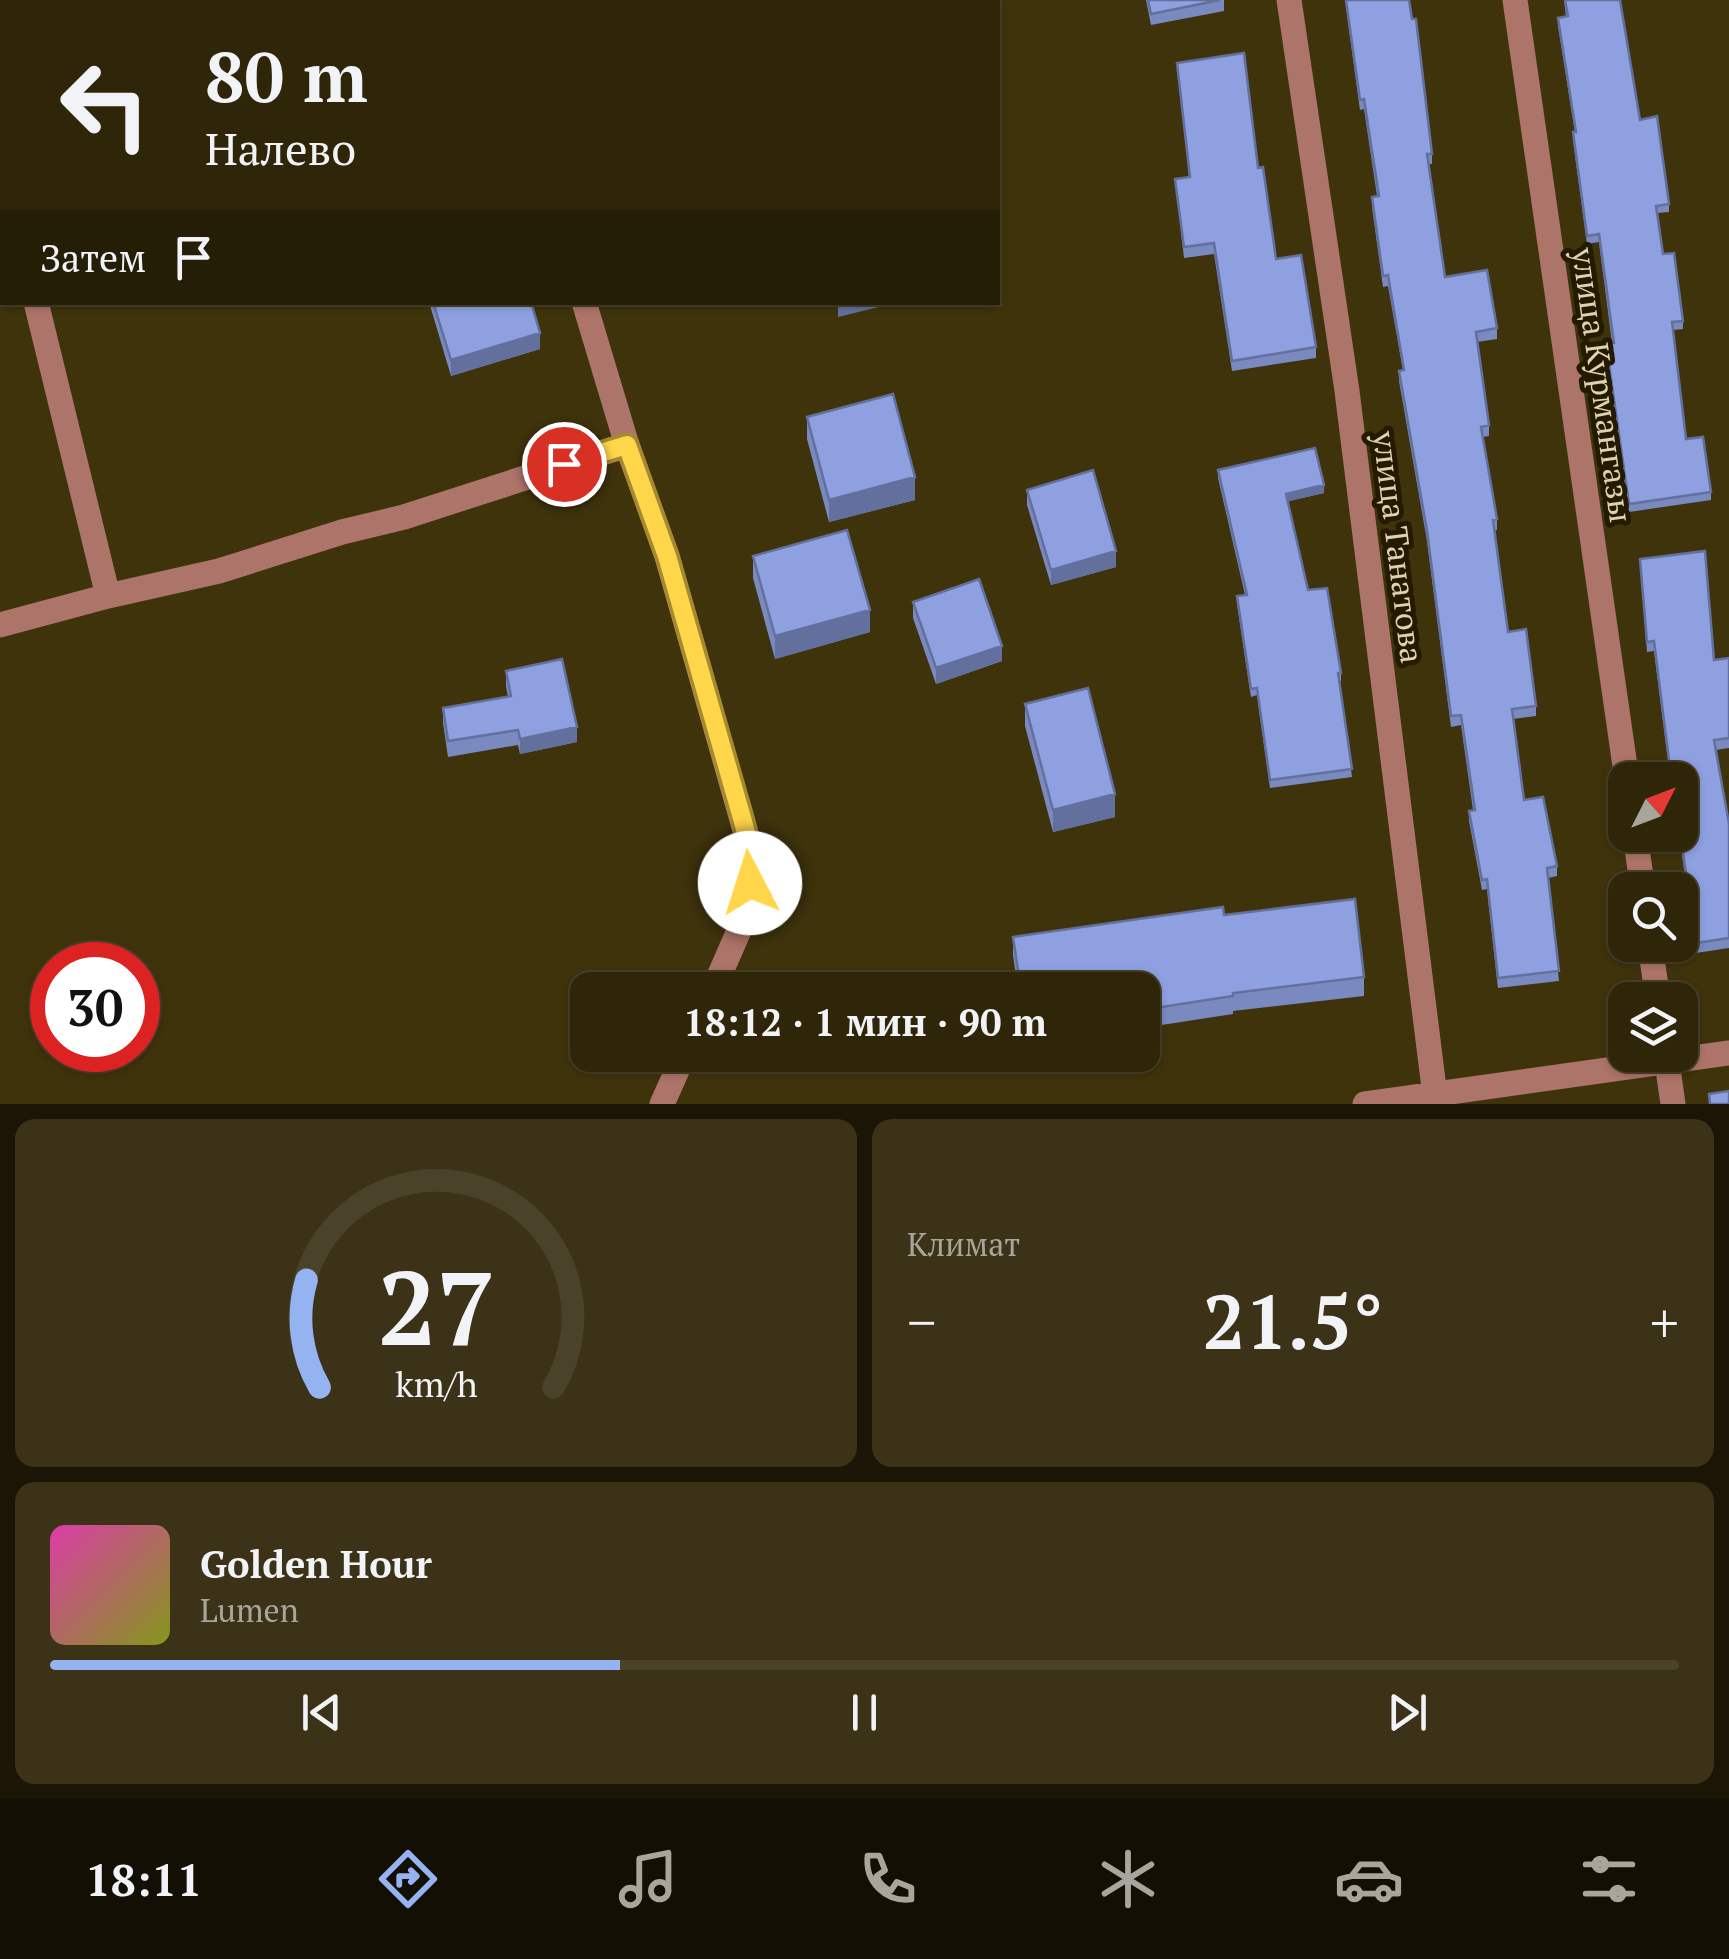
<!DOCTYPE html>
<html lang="ru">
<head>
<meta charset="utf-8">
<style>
  body { margin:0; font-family:"PT Serif",serif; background:#3b3217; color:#f1f3f6; height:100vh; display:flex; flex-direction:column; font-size:38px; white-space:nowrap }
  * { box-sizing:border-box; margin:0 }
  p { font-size:32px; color:#a7a59c }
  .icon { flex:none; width:55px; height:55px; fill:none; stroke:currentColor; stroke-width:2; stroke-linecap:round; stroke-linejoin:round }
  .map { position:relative; height:1104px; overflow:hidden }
  .panel { display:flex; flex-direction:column; gap:15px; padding:15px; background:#1a1505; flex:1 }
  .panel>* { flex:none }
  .top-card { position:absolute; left:0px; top:0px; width:1000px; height:305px; box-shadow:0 2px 8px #0004,0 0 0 2px #4a432a; background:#2f2609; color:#f1f3f6; overflow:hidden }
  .needle { width:65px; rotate:48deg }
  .buttons { position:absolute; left:1608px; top:762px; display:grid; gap:20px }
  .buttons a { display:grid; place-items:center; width:90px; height:90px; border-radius:20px; background:#2f2609; box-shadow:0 2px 8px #0004,0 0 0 2px #4a432a; font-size:50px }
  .speed { position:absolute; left:30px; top:942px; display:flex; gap:20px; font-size:50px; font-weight:700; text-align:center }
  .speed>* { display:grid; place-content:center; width:130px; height:130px; border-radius:50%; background:#2f2609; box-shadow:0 2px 8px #0004,0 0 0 2px #4a432a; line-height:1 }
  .speed .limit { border:15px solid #d22; background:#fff; color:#111 }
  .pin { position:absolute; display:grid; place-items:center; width:85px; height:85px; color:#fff; margin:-42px; border:5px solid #fff; border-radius:50%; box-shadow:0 2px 10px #0007 }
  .me { position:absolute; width:110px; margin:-55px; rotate:355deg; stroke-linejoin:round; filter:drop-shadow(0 0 8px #0008) }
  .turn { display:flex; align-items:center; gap:35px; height:210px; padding:0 40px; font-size:45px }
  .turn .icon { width:130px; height:130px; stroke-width:2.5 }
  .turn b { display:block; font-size:70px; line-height:85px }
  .then { display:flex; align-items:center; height:95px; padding:0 40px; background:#0003; gap:20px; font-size:38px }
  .big { font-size:75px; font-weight:600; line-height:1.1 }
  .panel .card { flex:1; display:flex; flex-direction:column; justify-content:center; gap:15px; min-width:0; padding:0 35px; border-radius:20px; background:#3b3217 }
  .panel .dial { align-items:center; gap:0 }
  .dial svg { height:260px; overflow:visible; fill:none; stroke:#4a432a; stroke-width:7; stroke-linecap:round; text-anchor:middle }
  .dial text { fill:#f1f3f6; stroke:none }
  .song { display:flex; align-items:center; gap:30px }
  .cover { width:120px; height:120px; border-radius:15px; background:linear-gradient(135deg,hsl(320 70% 55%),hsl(70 70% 35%)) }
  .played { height:10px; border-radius:5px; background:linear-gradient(90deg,#95b2f1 35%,#4a432a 35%) }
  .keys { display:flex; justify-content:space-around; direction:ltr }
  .heat { display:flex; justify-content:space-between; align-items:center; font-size:55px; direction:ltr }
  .panel .tiles { flex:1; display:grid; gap:15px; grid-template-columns:1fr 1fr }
  .card:last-child { grid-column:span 2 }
  .trip { position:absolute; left:570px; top:972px; width:590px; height:100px; border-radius:20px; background:#2f2609; box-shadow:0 2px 8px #0004,0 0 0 2px #4a432a; font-weight:600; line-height:100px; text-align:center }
  .tabs { display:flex; height:160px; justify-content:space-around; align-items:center; background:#130f04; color:#a7a59c }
  .tabs .icon { width:70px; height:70px }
  .tabs .current { color:#95b2f1 }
  .tabs b { font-size:45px; color:#f1f3f6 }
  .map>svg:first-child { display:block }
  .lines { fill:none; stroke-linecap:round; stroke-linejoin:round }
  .minor { stroke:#ad7469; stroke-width:25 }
  .wall { fill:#7a8ac1 }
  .shaded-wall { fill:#63709d }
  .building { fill:#8ea0e0; stroke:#63709d; stroke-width:2.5 }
  .route-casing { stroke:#a68a30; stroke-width:25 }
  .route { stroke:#ffd54a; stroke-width:18 }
  .labels { text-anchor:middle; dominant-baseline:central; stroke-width:10; stroke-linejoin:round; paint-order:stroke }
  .street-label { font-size:32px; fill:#ded2b0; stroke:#241a00 }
</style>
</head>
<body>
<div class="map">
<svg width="1729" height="1104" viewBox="0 0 1729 1104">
  <rect width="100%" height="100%" fill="#3f330c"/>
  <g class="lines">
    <path class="minor" d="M 494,0 L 494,2
      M 1289,0 L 1347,391 L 1436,1104
      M 1515,0 L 1627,780
      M 0,167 L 2,176
      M 36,302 L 108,596 L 219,571 L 342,532 L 404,517 L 627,445
      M 584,302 L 627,445 L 667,556 L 752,855 L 748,910 L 713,990
      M 0,625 L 108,596
      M 1635,835 L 1643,890
      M 1650,945 L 1658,1000
      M 1666,1055 L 1673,1104
      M 662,1104 L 684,1055
      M 1365,1104 L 1729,1053"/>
  </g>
  <path class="wall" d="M 1146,0 L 1224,0 L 1224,11 L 1151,25 Z
    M 1345,0 L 1409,0 L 1432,154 L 1432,164 L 1428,164 L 1445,277 L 1497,328 L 1497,339 L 1477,342 L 1489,425 L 1489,436 L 1483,437 L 1497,519 L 1497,530 L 1495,530 L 1508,632 L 1536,706 L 1536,716 L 1513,719 L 1524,800 L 1557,866 L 1557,876 L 1548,878 L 1559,981 L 1498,988 L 1487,889 L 1482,890 L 1469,821 L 1469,811 L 1473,810 L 1461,725 L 1451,727 L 1427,541 L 1399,381 L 1399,371 L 1403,370 L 1388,286 L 1383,287 L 1372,207 L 1372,197 L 1377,196 L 1364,109 L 1360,110 Z
    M 1564,0 L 1620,0 L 1640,120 L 1669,204 L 1669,212 L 1657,213 L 1663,254 L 1683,321 L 1683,329 L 1673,330 L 1686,439 L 1711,492 L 1711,500 L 1629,512 L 1606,352 L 1606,344 L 1612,343 L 1599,242 L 1587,244 L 1573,140 L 1573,132 L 1575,132 L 1558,26 L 1558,18 L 1566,17 Z
    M 1177,63 L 1258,168 L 1276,259 L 1316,347 L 1316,358 L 1232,371 L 1214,254 L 1184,258 L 1175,179 L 1189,177 Z
    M 429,302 L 531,302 L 540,349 L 451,376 Z
    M 807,417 L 915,500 L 829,522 L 807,439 Z
    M 1218,470 L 1324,493 L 1288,501 L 1308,590 L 1341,673 L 1341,681 L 1339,681 L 1352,777 L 1270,788 L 1257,695 L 1251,697 L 1237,604 L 1237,596 L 1245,595 L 1218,478 Z
    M 1027,490 L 1116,567 L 1051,585 L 1027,505 Z
    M 753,556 L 870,632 L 775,659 L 753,578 Z
    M 1640,559 L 1714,660 L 1729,660 L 1729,748 L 1716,750 L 1729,824 L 1729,948 L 1696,953 L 1681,848 L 1675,849 L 1672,835 L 1680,835 L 1670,776 L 1654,651 L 1647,652 Z
    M 913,602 L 1002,661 L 936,684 L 913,618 Z
    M 506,671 L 577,742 L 520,754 L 518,745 L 448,757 L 443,723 L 443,708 L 508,697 L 506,686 Z
    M 1025,704 L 1115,817 L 1053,832 L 1025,726 Z
    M 1224,915 L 1364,977 L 1364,996 L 1233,1011 L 1233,1014 L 1142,1028 L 1142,990 L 1018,990 L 1013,955 L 1013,937 Z"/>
  <path class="shaded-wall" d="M 838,302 L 899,302 L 838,317 Z
    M 540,333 L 540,349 L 451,376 L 451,360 Z
    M 915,477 L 915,500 L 829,522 L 829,500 Z
    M 1324,485 L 1324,493 L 1286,502 L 1286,494 Z
    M 1116,551 L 1116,567 L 1051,585 L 1051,570 Z
    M 870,610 L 870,632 L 775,659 L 775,636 Z
    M 1002,646 L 1002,661 L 936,684 L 936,668 Z
    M 577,727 L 577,742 L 520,754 L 520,739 Z
    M 1115,794 L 1115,817 L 1053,832 L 1053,810 Z"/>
  <path class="building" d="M 127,0 L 233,0 L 234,2 L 128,2 Z
    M 301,0 L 322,0 L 312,2 L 302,2 Z
    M 333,0 L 456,0 L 457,2 L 333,2 Z
    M 647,0 L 678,0 L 679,2 L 647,2 Z
    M 1148,0 L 1220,0 L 1151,14 Z
    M 1346,0 L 1409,0 L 1412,19 L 1416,19 L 1432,154 L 1427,154 L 1445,277 L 1487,270 L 1497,328 L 1476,332 L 1489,425 L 1481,427 L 1497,519 L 1493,520 L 1508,632 L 1526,629 L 1536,706 L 1512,709 L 1524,800 L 1543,797 L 1557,866 L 1547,868 L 1559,971 L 1498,978 L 1487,879 L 1482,880 L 1469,811 L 1475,810 L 1461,715 L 1451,716 L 1427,531 L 1399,371 L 1404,370 L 1388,275 L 1383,276 L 1372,197 L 1379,196 L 1364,99 L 1360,100 Z
    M 1565,0 L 1620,0 L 1640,120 L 1657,116 L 1669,204 L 1656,206 L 1663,254 L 1674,253 L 1683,321 L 1672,322 L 1686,439 L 1703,437 L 1711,492 L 1629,504 L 1606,344 L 1614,343 L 1599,234 L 1587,236 L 1573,132 L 1576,132 L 1558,18 L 1568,16 Z
    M 1244,53 L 1258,168 L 1263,167 L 1276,259 L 1301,255 L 1316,347 L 1232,361 L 1214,243 L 1184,247 L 1175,179 L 1190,177 L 1177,63 Z
    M 433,302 L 531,302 L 540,333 L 451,360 Z
    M 893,394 L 915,477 L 829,500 L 807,417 Z
    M 1315,448 L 1324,485 L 1286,494 L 1308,590 L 1327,588 L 1341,673 L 1338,673 L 1352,769 L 1270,780 L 1257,688 L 1251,689 L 1237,596 L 1247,595 L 1218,470 Z
    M 1093,470 L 1116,551 L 1051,570 L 1027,490 Z
    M 847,530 L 870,610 L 775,636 L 753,556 Z
    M 1705,551 L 1714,660 L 1729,658 L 1729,738 L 1714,740 L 1729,824 L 1729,938 L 1696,943 L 1681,838 L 1675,839 L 1674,835 L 1680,835 L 1680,780 L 1664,780 L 1664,777 L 1671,776 L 1654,641 L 1647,642 L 1640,559 Z
    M 979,579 L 1002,646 L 936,668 L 913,602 Z
    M 562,659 L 577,727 L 520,739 L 518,730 L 448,741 L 443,708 L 511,696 L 506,671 Z
    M 1088,688 L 1115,794 L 1053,810 L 1025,704 Z
    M 1355,899 L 1364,977 L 1233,993 L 1233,996 L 1142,1010 L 1142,990 L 1021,990 L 1013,937 L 1223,907 L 1224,915 Z
    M 1729,1091 L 1729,1104 L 1710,1104 L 1709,1094 Z"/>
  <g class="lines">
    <defs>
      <path id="route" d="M 564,464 L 627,445 L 667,556 L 742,818 L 752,855 L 750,883"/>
    </defs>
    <use href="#route" class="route-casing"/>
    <use href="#route" class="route"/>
  </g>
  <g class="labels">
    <g class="street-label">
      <text transform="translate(1603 385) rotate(82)">улица Курмангазы</text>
      <text transform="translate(1399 547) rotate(83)">улица Танатова</text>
    </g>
  </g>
</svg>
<div class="buttons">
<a><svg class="needle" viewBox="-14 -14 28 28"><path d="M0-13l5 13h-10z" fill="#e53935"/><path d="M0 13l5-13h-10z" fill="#a7a59c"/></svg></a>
<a><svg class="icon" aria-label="search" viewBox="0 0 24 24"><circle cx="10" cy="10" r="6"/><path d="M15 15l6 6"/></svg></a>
<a><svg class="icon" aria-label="layers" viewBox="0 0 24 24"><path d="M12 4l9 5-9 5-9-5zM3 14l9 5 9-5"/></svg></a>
</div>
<div class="speed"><div class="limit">30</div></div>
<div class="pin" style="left:564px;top:464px;background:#d93025"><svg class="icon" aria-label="arrive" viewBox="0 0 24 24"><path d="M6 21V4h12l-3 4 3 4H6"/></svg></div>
<svg class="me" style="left:750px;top:883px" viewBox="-20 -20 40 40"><circle r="19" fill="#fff"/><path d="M0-13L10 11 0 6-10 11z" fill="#ffd54a"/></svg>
<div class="trip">18:12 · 1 мин · 90 m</div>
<div class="top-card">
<div class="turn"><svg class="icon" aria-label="left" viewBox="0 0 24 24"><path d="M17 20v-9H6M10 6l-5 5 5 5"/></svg><div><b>80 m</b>Налево</div></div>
<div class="then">Затем<svg class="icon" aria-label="arrive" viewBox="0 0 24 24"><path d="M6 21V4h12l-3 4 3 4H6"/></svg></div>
</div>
</div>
<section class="panel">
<div class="tiles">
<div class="card dial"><svg viewBox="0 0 100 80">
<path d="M14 69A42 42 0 1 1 86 69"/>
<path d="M14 69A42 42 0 0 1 10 36" stroke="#95b2f1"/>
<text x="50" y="56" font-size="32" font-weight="700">27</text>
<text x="50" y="72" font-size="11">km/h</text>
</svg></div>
<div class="card"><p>Климат</p>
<div class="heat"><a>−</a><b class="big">21.5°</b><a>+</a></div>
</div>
<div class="card">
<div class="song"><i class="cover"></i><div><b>Golden Hour</b><p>Lumen</p></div></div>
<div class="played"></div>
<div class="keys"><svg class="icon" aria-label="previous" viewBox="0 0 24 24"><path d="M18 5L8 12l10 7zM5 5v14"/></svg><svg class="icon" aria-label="pause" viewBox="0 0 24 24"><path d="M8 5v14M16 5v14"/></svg><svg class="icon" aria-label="next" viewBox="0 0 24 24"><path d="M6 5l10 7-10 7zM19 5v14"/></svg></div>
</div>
</div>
</section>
<nav class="tabs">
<b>18:11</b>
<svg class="icon current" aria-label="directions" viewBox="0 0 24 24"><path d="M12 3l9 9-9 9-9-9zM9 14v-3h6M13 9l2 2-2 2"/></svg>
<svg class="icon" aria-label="music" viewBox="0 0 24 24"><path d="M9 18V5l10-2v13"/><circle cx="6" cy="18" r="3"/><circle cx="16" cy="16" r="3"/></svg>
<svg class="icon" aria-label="phone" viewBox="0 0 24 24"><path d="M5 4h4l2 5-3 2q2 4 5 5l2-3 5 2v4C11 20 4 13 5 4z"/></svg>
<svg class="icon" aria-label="climate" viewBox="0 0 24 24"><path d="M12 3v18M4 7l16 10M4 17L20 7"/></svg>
<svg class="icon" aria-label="car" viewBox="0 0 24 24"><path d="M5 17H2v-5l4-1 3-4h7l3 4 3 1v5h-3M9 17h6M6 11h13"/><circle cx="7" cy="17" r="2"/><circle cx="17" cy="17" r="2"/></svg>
<svg class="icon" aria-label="filters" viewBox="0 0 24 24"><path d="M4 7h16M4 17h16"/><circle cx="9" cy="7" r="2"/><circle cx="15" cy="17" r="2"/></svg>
</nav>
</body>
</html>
